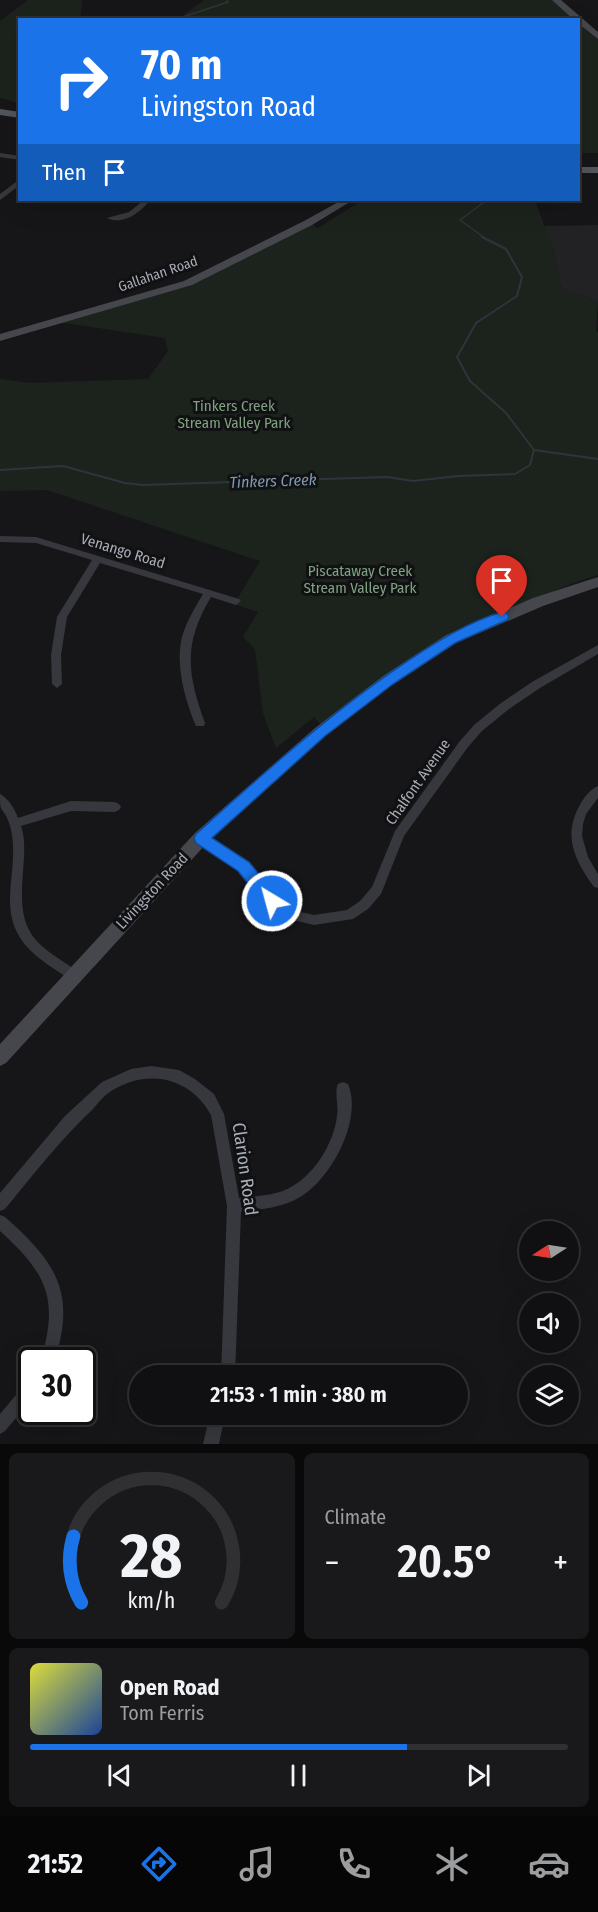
<!DOCTYPE html>
<html lang="en">
<head>
<meta charset="utf-8">
<style>
  body { margin:0; font-family:"Fira Sans Condensed",sans-serif; background:#19191b; color:#f1f3f6; height:100vh; display:flex; flex-direction:column; font-size:22px; white-space:nowrap }
  * { box-sizing:border-box; margin:0 }
  p { font-size:20px; color:#9c9d9f }
  .icon { flex:none; width:33px; height:33px; fill:none; stroke:currentColor; stroke-width:2; stroke-linecap:round; stroke-linejoin:round }
  .map { position:relative; height:1444px; overflow:hidden }
  .drawer { display:flex; flex-direction:column; gap:9px; padding:9px; background:#09090a; flex:1 }
  .drawer>* { flex:none }
  .hud { position:absolute; left:18px; top:18px; width:562px; height:183px; border-radius:0px; box-shadow:0 6px 24px #0002,0 0 0 2px #303032; background:#1a73e8; color:#fff; overflow:hidden }
  .needle { width:39px; rotate:258deg }
  .buttons { position:absolute; left:519px; top:1221px; display:grid; gap:12px }
  .buttons a { display:grid; place-items:center; width:60px; height:60px; border-radius:50%; background:#101012; box-shadow:0 6px 24px #0002,0 0 0 2px #303032; font-size:30px }
  .speed { position:absolute; left:18px; top:1347px; display:flex; gap:12px; font-size:30px; font-weight:700; text-align:center }
  .speed>* { display:grid; place-content:center; width:78px; height:78px; border-radius:50%; background:#101012; box-shadow:0 6px 24px #0002,0 0 0 2px #303032; line-height:1 }
  .speed .limit { border:3px solid #111; border-radius:9px; background:#fff; color:#111 }
  .pin { position:absolute; display:grid; place-items:center; width:51px; height:51px; color:#fff; margin:-62px -26px; border-radius:50% 50% 50% 0; rotate:-45deg; box-shadow:0 0 6px #0007 }
  .pin .icon { rotate:45deg }
  .me { position:absolute; width:66px; margin:-33px; rotate:323deg; stroke-linejoin:round; filter:drop-shadow(0 0 4px #0008) }
  .turn { display:flex; align-items:center; gap:21px; height:126px; padding:0 24px; font-size:27px }
  .turn .icon { width:78px; height:78px; stroke-width:2.5 }
  .turn b { display:block; font-size:42px; line-height:51px }
  .then { display:flex; align-items:center; height:57px; padding:0 24px; background:#0003; gap:12px; font-size:22px }
  .big { font-size:45px; font-weight:600; line-height:1.1 }
  .drawer .card { flex:1; display:flex; flex-direction:column; justify-content:center; gap:9px; min-width:0; padding:0 21px; border-radius:9px; background:#19191b }
  .drawer .dial { align-items:center; gap:0 }
  .dial svg { height:156px; overflow:visible; fill:none; stroke:#303032; stroke-width:7; stroke-linecap:round; text-anchor:middle }
  .dial text { fill:#f1f3f6; stroke:none }
  .song { display:flex; align-items:center; gap:18px }
  .cover { width:72px; height:72px; border-radius:9px; background:linear-gradient(135deg,hsl(60 70% 55%),hsl(220 70% 35%)) }
  .played { height:6px; border-radius:3px; background:linear-gradient(90deg,#1a73e8 70%,#303032 70%) }
  .keys { display:flex; justify-content:space-around; direction:ltr }
  .heat { display:flex; justify-content:space-between; align-items:center; font-size:33px; direction:ltr }
  .drawer .tiles { flex:1; display:grid; gap:9px; grid-template-columns:1fr 1fr }
  .card:last-child { grid-column:span 2 }
  .trip { position:absolute; left:129px; top:1365px; width:339px; height:60px; border-radius:30px; background:#101012; box-shadow:0 6px 24px #0002,0 0 0 2px #303032; font-weight:600; line-height:60px; text-align:center }
  .dock { display:flex; height:96px; justify-content:space-around; align-items:center; background:#060607; color:#9c9d9f }
  .dock .icon { width:42px; height:42px }
  .dock .on { color:#1a73e8 }
  .dock b { font-size:27px; color:#f1f3f6 }
  .map>svg:first-child { display:block }
  .built { fill:#222225 }
  .green { fill:#1c231d }
  .lines { fill:none; stroke-linecap:round; stroke-linejoin:round }
  .stream-far1 { stroke:#2c353c; stroke-width:1.5 }
  .stream { stroke:#2c353c; stroke-width:2 }
  .street { fill:#37383d; fill-rule:evenodd }
  .secondary { fill:#45474d; fill-rule:evenodd }
  .primary { fill:#53555c; fill-rule:evenodd }
  .route { fill:#1a73e8; stroke:#114b97; stroke-width:1.5 }
  .labels { text-anchor:middle; dominant-baseline:central; stroke-width:6; stroke-linejoin:round; paint-order:stroke }
  .far-street-label { font-size:14px; fill:#a8adb8; stroke:#111113 }
  .park-label { font-size:15px; fill:#7fa381; stroke:#111113 }
  .street-label { font-size:15px; fill:#a8adb8; stroke:#111113 }
  .water-label { font-size:16px; font-style:italic; fill:#7f9bb3; stroke:#111113 }
  .near-street-label { font-size:18px; fill:#a8adb8; stroke:#111113 }
</style>
</head>
<body>
<div class="map">
<svg width="598" height="1444" viewBox="0 0 598 1444">
  <rect width="100%" height="100%" fill="#161618"/>
  <path class="built" d="M 598,225 L 598,301 L 561,289 L 554,252 L 544,226 Z"/>
  <path class="green" d="M 28,0 L 82,0 L 80,19 L 20,20 L 19,103 L 0,98 L 0,21 Z
    M 204,0 L 555,0 L 578,20 L 177,20 Z
    M 579,20 L 598,37 L 598,153 L 579,153 Z
    M 363,200 L 535,200 L 554,252 L 561,289 L 598,301 L 596,331 L 598,332 L 598,575 L 573,583 L 486,620 L 322,726 L 314,717 L 276,748 L 263,713 L 255,649 L 243,637 L 258,612 L 234,604 L 260,561 L 47,490 L 0,491 L 0,379 L 30,383 L 148,379 L 168,351 L 165,338 L 58,322 L 166,292 L 311,224 L 318,228 Z"/>
  <g class="lines">
    <path class="stream-far1" d="M 174,20 L 228,2 L 227,0
      M 485,238 L 460,220 L 487,200"/>
    <path class="stream" d="M 482,237 L 506,249 L 522,277 L 517,296 L 476,323 L 457,357 L 470,381 L 506,413 L 534,450 L 598,459
      M 0,470 L 63,466 L 125,483 L 143,485 L 387,477 L 413,481 L 458,476 L 515,474 L 530,465 L 534,450"/>
    <path class="street" d="M 0,153 L 20,156 L 20,160 L 0,157 Z
      M 20,179 L 20,185 L 0,200 L 0,194 Z
      M 144,200 L 150,200 C 141,212 123,226 107,218 L 129,212 Z
      M 0,536 L 36,537 L 239,599 L 241,601 L 236,605 L 211,597 C 183,644 187,673 205,723 L 204,726 L 196,726 C 185,701 175,664 182,637 C 186,622 195,608 203,594 L 100,563 L 67,617 L 61,655 L 62,684 L 57,688 L 52,684 L 51,655 L 57,617 L 92,560 L 36,543 L 0,542 Z
      M 598,645 L 598,654 L 540,688 L 509,709 L 482,731 L 468,747 L 404,836 L 381,894 L 368,909 L 353,919 L 314,925 L 285,918 L 268,905 L 240,870 L 197,841 L 195,838 L 197,835 L 201,833 L 205,835 L 248,864 L 276,897 L 292,910 L 314,915 L 347,910 L 360,901 L 372,887 L 395,831 L 460,741 L 474,725 L 501,703 L 532,682 Z
      M 598,786 L 598,798 L 586,814 L 583,824 L 582,836 L 588,857 L 598,874 L 598,888 L 594,887 C 574,859 562,835 581,803 C 585,796 591,789 598,786 Z
      M 0,794 C 8,798 15,809 18,818 L 71,801 L 115,802 L 119,804 L 121,807 L 119,810 L 115,812 L 71,811 L 21,826 C 26,840 24,857 23,872 C 18,932 30,941 78,971 L 80,975 L 78,979 L 74,981 L 70,979 C 37,958 9,942 10,898 C 10,881 14,864 13,847 C 13,837 11,825 6,816 C 5,813 2,811 1,808 C 0,805 0,799 0,794 Z
      M 151,1066 L 179,1070 L 195,1079 L 214,1094 L 224,1114 L 239,1198 C 255,1196 271,1196 285,1190 C 312,1179 334,1144 337,1116 C 339,1105 334,1093 338,1084 L 343,1082 L 348,1084 C 363,1120 331,1179 300,1197 C 282,1208 261,1209 241,1212 L 235,1376 L 221,1376 L 227,1206 L 211,1115 C 191,1078 149,1068 113,1090 C 105,1094 99,1102 93,1109 C 61,1139 33,1175 5,1209 L 0,1211 L 0,1193 L 65,1116 L 102,1082 L 131,1069 Z
      M 0,1215 L 5,1217 C 56,1262 76,1292 55,1360 L 41,1360 C 59,1298 47,1274 0,1231 Z
      M 32,1380 L 32,1399 L 5,1431 L 0,1434 L 0,1414 L 27,1382 Z
      M 210,1414 L 225,1414 L 219,1444 L 203,1444 Z"/>
    <path class="secondary" d="M 552,0 L 561,0 L 598,32 L 598,39 L 579,24 L 579,20 L 574,20 Z
      M 342,200 L 353,200 L 312,225 L 192,285 L 0,341 L 0,334 L 184,281 L 304,221 Z
      M 598,577 L 598,587 L 543,606 L 456,643 L 393,684 L 325,736 L 207,843 L 6,1063 L 0,1066 L 0,1044 L 195,833 L 315,728 L 383,676 L 446,635 L 533,598 Z"/>
    <path class="primary" d="M 0,109 L 20,112 L 20,118 L 0,115 Z
      M 579,167 L 598,167 L 598,173 L 579,173 Z"/>
  </g>
  <path class="route" d="M 502,612 L 507,613 L 509,617 L 507,620 L 455,643 L 393,684 L 325,736 L 212,838 L 249,862 L 277,896 L 279,901 L 277,906 L 272,908 L 266,906 L 238,871 L 196,843 L 194,838 L 196,834 C 264,773 332,711 409,660 C 438,641 468,622 502,612 Z"/>
  <g class="labels">
    <g class="far-street-label">
      <text transform="translate(158 274) rotate(-19)">Gallahan Road</text>
    </g>
    <g class="park-label">
      <text x="234" y="406">Tinkers Creek<tspan x="234" dy="17">Stream Valley Park</tspan></text>
      <text x="360" y="571">Piscataway Creek<tspan x="360" dy="17">Stream Valley Park</tspan></text>
    </g>
    <g class="street-label">
      <text transform="translate(123 551) rotate(17)">Venango Road</text>
      <text transform="translate(418 782) rotate(-55)">Chalfont Avenue</text>
      <text transform="translate(152 891) rotate(-47)">Livingston Road</text>
    </g>
    <g class="water-label">
      <text transform="translate(273 481) rotate(-2)">Tinkers Creek</text>
    </g>
    <g class="near-street-label">
      <text transform="translate(245 1169) rotate(82)">Clarion Road</text>
    </g>
  </g>
</svg>
<div class="buttons">
<a><svg class="needle" viewBox="-14 -14 28 28"><path d="M0-13l5 13h-10z" fill="#e53935"/><path d="M0 13l5-13h-10z" fill="#9c9d9f"/></svg></a>
<a><svg class="icon" aria-label="sound" viewBox="0 0 24 24"><path d="M4 9h4l5-4v14l-5-4H4zM17 9q2 3 0 6"/></svg></a>
<a><svg class="icon" aria-label="layers" viewBox="0 0 24 24"><path d="M12 4l9 5-9 5-9-5zM3 14l9 5 9-5"/></svg></a>
</div>
<div class="speed"><div class="limit">30</div></div>
<div class="pin" style="left:502px;top:617px;background:#d93025"><svg class="icon" aria-label="arrive" viewBox="0 0 24 24"><path d="M6 21V4h12l-3 4 3 4H6"/></svg></div>
<svg class="me" style="left:272px;top:901px" viewBox="-20 -20 40 40"><circle r="17" fill="#1a73e8" stroke="#fff" stroke-width="3"/><path d="M0-11L8 9 0 5-8 9z" fill="#fff"/></svg>
<div class="trip">21:53 · 1 min · 380 m</div>
<div class="hud">
<div class="turn"><svg class="icon" aria-label="right" viewBox="0 0 24 24"><path d="M7 20v-9h11M14 6l5 5-5 5"/></svg><div><b>70 m</b>Livingston Road</div></div>
<div class="then">Then<svg class="icon" aria-label="arrive" viewBox="0 0 24 24"><path d="M6 21V4h12l-3 4 3 4H6"/></svg></div>
</div>
</div>
<section class="drawer">
<div class="tiles">
<div class="card dial"><svg viewBox="0 0 100 80">
<path d="M14 69A42 42 0 1 1 86 69"/>
<path d="M14 69A42 42 0 0 1 10 35" stroke="#1a73e8"/>
<text x="50" y="56" font-size="32" font-weight="700">28</text>
<text x="50" y="72" font-size="11">km/h</text>
</svg></div>
<div class="card"><p>Climate</p>
<div class="heat"><a>−</a><b class="big">20.5°</b><a>+</a></div>
</div>
<div class="card">
<div class="song"><i class="cover"></i><div><b>Open Road</b><p>Tom Ferris</p></div></div>
<div class="played"></div>
<div class="keys"><svg class="icon" aria-label="previous" viewBox="0 0 24 24"><path d="M18 5L8 12l10 7zM5 5v14"/></svg><svg class="icon" aria-label="pause" viewBox="0 0 24 24"><path d="M8 5v14M16 5v14"/></svg><svg class="icon" aria-label="next" viewBox="0 0 24 24"><path d="M6 5l10 7-10 7zM19 5v14"/></svg></div>
</div>
</div>
</section>
<nav class="dock">
<b>21:52</b>
<svg class="icon on" aria-label="directions" viewBox="0 0 24 24"><path d="M12 3l9 9-9 9-9-9zM9 14v-3h6M13 9l2 2-2 2"/></svg>
<svg class="icon" aria-label="music" viewBox="0 0 24 24"><path d="M9 18V5l10-2v13"/><circle cx="6" cy="18" r="3"/><circle cx="16" cy="16" r="3"/></svg>
<svg class="icon" aria-label="phone" viewBox="0 0 24 24"><path d="M5 4h4l2 5-3 2q2 4 5 5l2-3 5 2v4C11 20 4 13 5 4z"/></svg>
<svg class="icon" aria-label="climate" viewBox="0 0 24 24"><path d="M12 3v18M4 7l16 10M4 17L20 7"/></svg>
<svg class="icon" aria-label="car" viewBox="0 0 24 24"><path d="M5 17H2v-5l4-1 3-4h7l3 4 3 1v5h-3M9 17h6M6 11h13"/><circle cx="7" cy="17" r="2"/><circle cx="17" cy="17" r="2"/></svg>
</nav>
</body>
</html>
